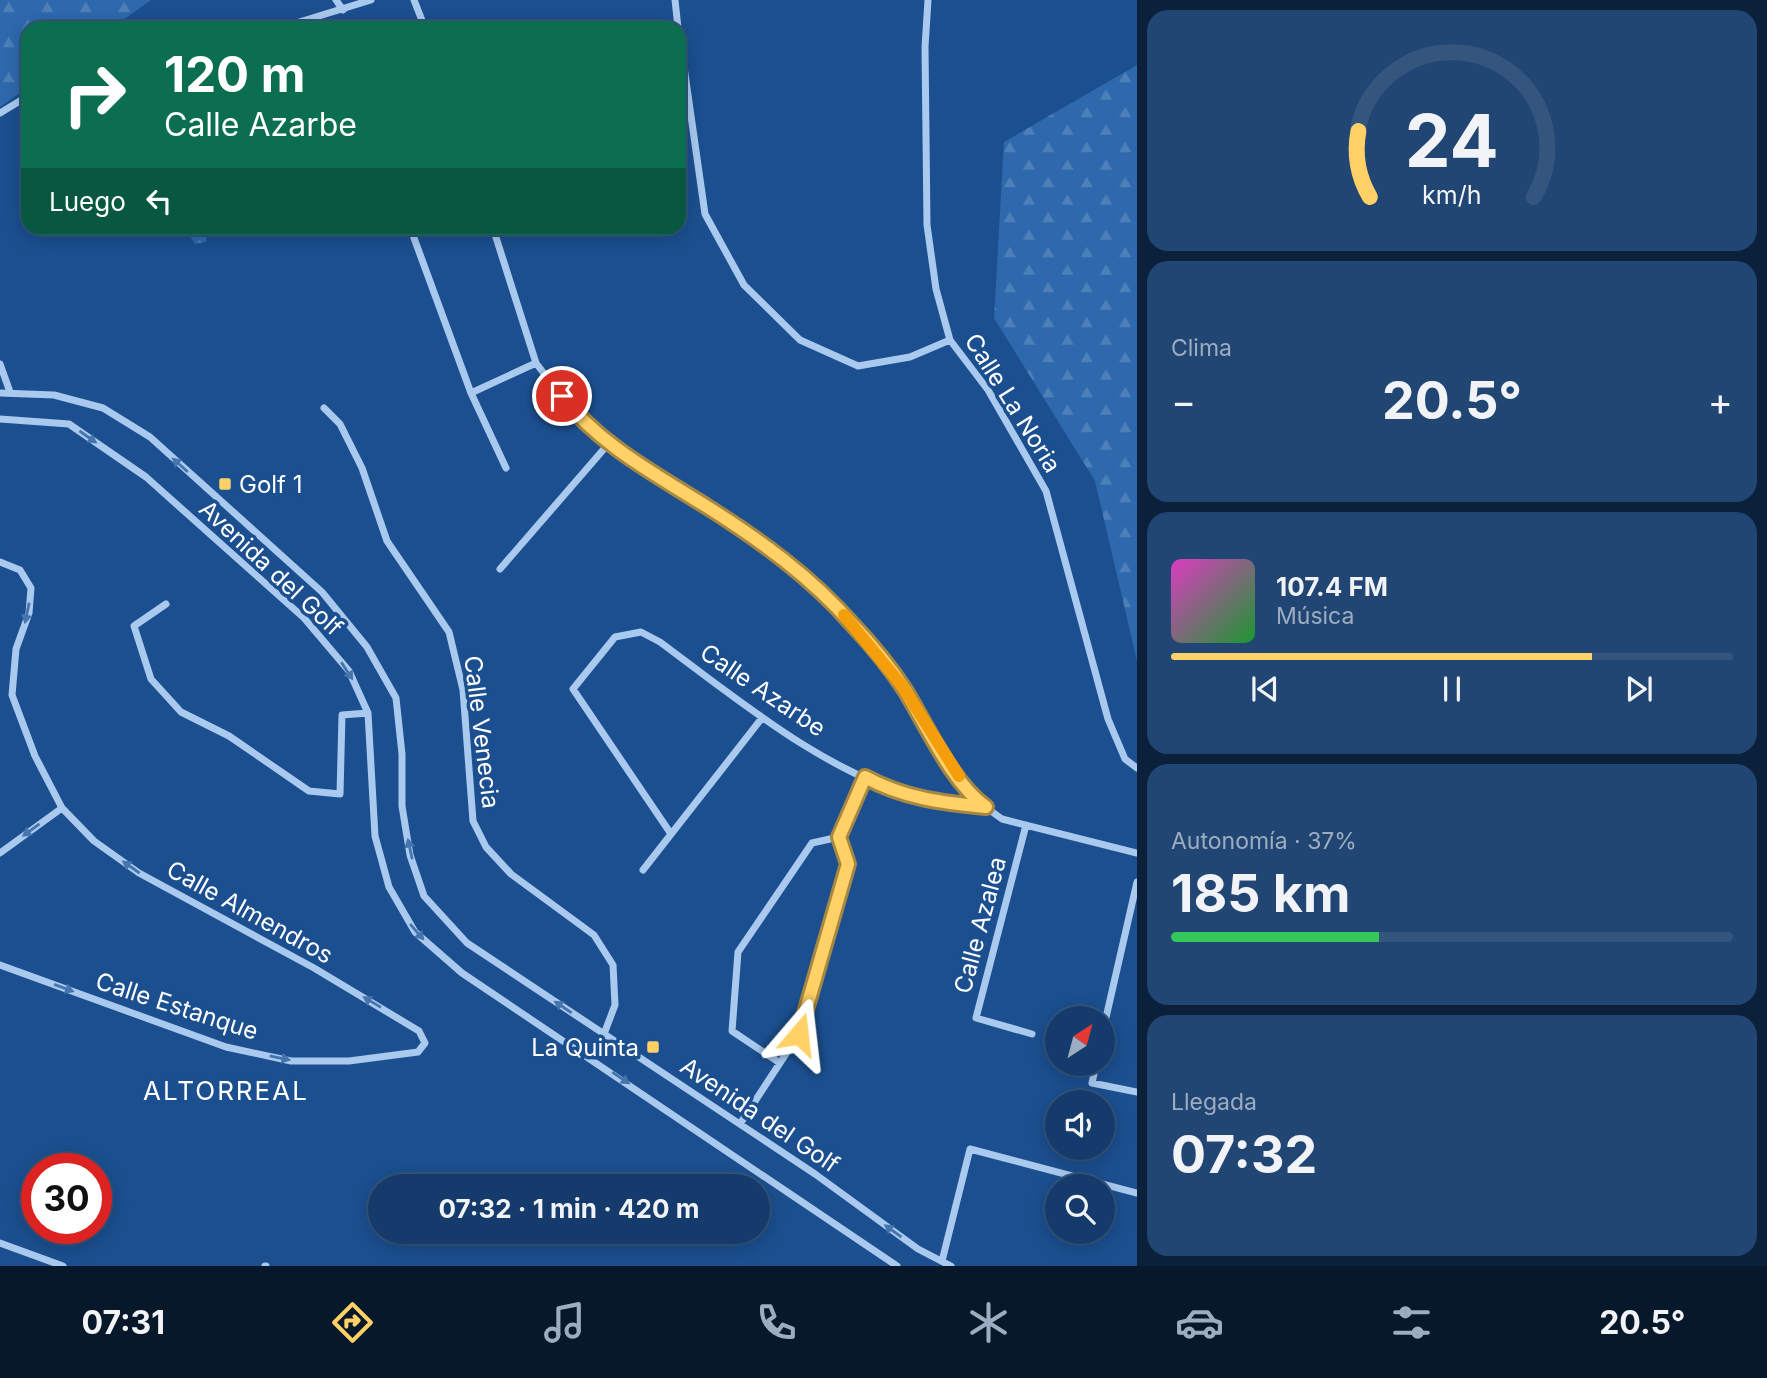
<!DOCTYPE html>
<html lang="es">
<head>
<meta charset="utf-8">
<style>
  body { margin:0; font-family:Inter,sans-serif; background:#214673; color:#f1f3f6; height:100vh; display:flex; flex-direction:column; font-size:26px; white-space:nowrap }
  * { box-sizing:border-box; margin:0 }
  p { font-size:23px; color:#9dadc1 }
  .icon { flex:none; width:38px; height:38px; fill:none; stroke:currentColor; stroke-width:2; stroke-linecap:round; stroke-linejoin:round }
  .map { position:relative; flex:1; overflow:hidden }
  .side { display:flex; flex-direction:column; gap:10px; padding:10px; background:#0b203b; width:630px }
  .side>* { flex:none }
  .guide { position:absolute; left:21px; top:21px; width:665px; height:214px; border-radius:21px; box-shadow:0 4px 18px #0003,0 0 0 2px #33557e; background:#0b6e4f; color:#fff; overflow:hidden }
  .needle { width:46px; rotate:36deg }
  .controls { position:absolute; left:1045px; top:1006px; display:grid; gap:14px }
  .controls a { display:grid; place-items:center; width:70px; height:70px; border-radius:50%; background:#143b6b; box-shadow:0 4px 18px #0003,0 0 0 2px #33557e; font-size:35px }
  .speed { position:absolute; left:21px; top:1153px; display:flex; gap:14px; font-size:35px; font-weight:700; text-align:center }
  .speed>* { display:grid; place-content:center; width:91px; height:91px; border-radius:50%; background:#143b6b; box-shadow:0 4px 18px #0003,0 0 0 2px #33557e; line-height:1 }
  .speed .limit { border:10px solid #d22; background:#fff; color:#111 }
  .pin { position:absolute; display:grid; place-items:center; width:60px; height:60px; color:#fff; margin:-30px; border:4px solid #fff; border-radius:50%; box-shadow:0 2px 7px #0007 }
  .me { position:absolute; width:77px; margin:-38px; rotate:17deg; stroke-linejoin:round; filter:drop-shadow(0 0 5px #0008) }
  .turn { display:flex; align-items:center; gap:24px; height:147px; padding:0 28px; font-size:32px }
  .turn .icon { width:91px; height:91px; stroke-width:2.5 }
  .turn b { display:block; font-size:49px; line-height:60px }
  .then { display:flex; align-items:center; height:66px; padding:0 28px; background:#0003; gap:14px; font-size:26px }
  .big { font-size:52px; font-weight:700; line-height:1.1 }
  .side .widget { flex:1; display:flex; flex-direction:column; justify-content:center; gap:10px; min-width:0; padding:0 24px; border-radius:21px; background:#214673 }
  .side .dial { align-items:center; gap:0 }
  .dial svg { height:182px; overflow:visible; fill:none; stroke:#33557e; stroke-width:7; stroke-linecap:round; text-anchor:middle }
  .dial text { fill:#f1f3f6; stroke:none }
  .song { display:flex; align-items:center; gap:21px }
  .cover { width:84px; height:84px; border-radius:10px; background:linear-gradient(135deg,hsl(310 70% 55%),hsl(130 70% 35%)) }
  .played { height:7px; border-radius:4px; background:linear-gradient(90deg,#ffd166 75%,#33557e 75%) }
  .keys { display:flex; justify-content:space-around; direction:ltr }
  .heat { display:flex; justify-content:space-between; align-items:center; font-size:38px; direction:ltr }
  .charge { height:10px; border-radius:5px; background:linear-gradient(90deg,#34c759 37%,#33557e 0) }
  .trip { position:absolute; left:368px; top:1174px; width:402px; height:70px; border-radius:35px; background:#143b6b; box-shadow:0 4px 18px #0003,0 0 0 2px #33557e; font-weight:700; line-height:70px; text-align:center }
  .tab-bar { display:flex; height:112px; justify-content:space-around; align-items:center; background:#08182b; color:#9dadc1 }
  .tab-bar .icon { width:49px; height:49px }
  .tab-bar .selected { color:#ffd166 }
  .tab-bar b { font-size:32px; color:#f1f3f6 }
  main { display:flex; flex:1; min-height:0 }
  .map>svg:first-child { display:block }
  .forest { fill:url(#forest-firs) }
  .park { fill:url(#park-dots) }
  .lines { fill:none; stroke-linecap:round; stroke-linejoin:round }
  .street { stroke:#a9c9ee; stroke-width:7 }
  .oneway { fill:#4674ac }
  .route-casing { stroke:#a68842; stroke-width:18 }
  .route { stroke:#ffd166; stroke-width:12 }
  .slow { stroke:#f59e0b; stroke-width:12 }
  .poi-dot { fill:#ffd166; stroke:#1b4f8f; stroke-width:2.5 }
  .labels { text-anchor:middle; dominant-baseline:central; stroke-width:7; stroke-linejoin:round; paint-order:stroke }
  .street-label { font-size:24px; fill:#fff; stroke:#1b4f8f }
  .poi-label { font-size:24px; fill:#fff; stroke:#1b4f8f; text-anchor:start }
  .neighbourhood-label { font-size:26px; letter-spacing:2px; fill:#fff; stroke:#1b4f8f }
</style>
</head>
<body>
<main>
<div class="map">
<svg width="1137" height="1266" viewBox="0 0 1137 1266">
  <defs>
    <pattern id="forest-firs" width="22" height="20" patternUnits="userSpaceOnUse" patternTransform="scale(1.75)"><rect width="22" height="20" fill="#2e69ad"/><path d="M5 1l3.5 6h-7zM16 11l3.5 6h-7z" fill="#4d80b9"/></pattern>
    <pattern id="park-dots" width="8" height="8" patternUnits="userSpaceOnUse" patternTransform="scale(1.75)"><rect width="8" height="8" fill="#2e69ad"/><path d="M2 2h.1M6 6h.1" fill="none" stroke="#4d80b9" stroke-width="1.8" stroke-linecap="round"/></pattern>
  </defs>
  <rect width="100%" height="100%" fill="#1b4f8f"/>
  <path class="forest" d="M 0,0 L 151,0 L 112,28 L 28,28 L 28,87 L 0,107 Z
    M 1137,65 L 1137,661 L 1095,481 L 994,318 L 1004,142 Z"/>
  <path class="park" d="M 189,228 L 207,228 L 206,242 L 195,244 L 186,230 Z"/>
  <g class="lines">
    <path class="street" d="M 336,0 L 343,10
      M 414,0 L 425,28
      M 675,0 L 678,28
      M 928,0 L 925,47 L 927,225 L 936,289 L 950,340 L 988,390 L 1046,491 L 1108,719 L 1125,759 L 1137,768
      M 280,28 L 371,0
      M 679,32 L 705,214 L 744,285 L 800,340 L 858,366 L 910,357 L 950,340
      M 0,113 L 28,96
      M 493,228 L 536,363 L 574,413 L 633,461 L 786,559 L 852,623 L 903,687 L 940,749 L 977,801 L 1002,819 L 1137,853
      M 414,238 L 471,393 L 506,468
      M 0,364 L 10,392
      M 0,393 L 54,395 L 103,408 L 150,437 L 322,592 L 367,647 L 396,698 L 402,754 L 402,806 L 410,855 L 424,896 L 467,943 L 815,1174 L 918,1249 L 951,1266
      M 471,393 L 536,363
      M 324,408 L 340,424 L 362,468 L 387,541 L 449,632 L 463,690 L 473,821 L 486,847 L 511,874 L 594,935 L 613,965 L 615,1005 L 604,1034
      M 0,419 L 69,424 L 146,477 L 304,618 L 349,671 L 368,713 L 375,836 L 389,887 L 415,932 L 462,973 L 897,1266
      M 0,562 L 20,570 L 31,588 L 29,613 L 16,649 L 12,695 L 35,756 L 62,808 L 94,841 L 139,873 L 314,968 L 419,1031 L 425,1043 L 418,1052 L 349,1061 L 291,1061 L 226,1047 L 0,965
      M 500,569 L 610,442
      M 166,604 L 134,626 L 151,679 L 181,712 L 229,736 L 309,791 L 340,794 L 342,715 L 368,713
      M 1026,825 L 976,1018 L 1032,1034
      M 671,834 L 573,689 L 615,637 L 641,632 L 660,642 C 742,703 826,773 926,801 C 945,806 966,805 985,807
      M 0,853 L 62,808
      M 643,870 L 762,718
      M 1102,1035 L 1137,882
      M 780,1063 L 732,1031 L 738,952 L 812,843 L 839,837
      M 1096,1064 L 1092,1083 L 1137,1092
      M 740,1124 L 799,1034 L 848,864 L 839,837 L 865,777
      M 0,1243 L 63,1266
      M 942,1261 L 970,1149 L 1137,1193
      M 265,1266 L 266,1266"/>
  </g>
  <defs><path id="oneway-solid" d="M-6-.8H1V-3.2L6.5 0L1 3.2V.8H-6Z" transform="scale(1.75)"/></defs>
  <g class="oneway">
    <use href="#oneway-solid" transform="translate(88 437) rotate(35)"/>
    <use href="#oneway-solid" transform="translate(180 465) rotate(-138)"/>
    <use href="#oneway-solid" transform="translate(27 613) rotate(102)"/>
    <use href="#oneway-solid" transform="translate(347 671) rotate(57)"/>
    <use href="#oneway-solid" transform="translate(31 830) rotate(144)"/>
    <use href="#oneway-solid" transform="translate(410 849) rotate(-102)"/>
    <use href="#oneway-solid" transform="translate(131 867) rotate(-145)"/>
    <use href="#oneway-solid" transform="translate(417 932) rotate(49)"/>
    <use href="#oneway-solid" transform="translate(64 988) rotate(20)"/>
    <use href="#oneway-solid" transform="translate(372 1002) rotate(-149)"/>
    <use href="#oneway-solid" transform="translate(563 1007) rotate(-146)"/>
    <use href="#oneway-solid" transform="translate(280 1058) rotate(11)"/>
    <use href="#oneway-solid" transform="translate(621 1078) rotate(34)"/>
    <use href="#oneway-solid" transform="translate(893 1231) rotate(-144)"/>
  </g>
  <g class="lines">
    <defs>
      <path id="route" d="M 562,396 C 599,445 657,475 709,508 C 761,541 811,577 852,624 C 871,644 890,667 905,690 C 927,726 952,783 986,807 C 943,803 903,798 865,777 L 839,837 L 848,864 L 799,1034"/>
    </defs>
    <use href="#route" class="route-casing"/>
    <use href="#route" class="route"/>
    <path class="slow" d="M 844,615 L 903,687 L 959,776"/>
  </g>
  <g class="poi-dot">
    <rect x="218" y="477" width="14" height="14" rx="3.5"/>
    <rect x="646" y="1040" width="14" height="14" rx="3.5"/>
  </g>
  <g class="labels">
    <g class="street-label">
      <text transform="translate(1013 403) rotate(58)">Calle La Noria</text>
      <text transform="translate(271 568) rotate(43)">Avenida del Golf</text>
      <text transform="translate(763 690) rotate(34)">Calle Azarbe</text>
      <text transform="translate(482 732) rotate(83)">Calle Venecia</text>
      <text transform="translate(250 912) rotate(29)">Calle Almendros</text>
      <text transform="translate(980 925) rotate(-75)">Calle Azalea</text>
      <text transform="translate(177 1006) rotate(18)">Calle Estanque</text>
      <text transform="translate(760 1115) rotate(34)">Avenida del Golf</text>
    </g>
    <g class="poi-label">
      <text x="239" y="484">Golf 1</text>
      <text x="639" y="1047" text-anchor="end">La Quinta</text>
    </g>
    <g class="neighbourhood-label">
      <text x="226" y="1090">ALTORREAL</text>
    </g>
  </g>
</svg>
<div class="controls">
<a><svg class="needle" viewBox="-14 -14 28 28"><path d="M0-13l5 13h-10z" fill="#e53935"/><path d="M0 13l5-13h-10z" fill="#9dadc1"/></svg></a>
<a><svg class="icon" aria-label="sound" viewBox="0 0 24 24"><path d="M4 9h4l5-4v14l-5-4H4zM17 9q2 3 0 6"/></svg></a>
<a><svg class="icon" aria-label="search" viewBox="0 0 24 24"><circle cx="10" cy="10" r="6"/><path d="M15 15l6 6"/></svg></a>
</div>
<div class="speed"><div class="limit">30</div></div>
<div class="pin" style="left:562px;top:396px;background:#d93025"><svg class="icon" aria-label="arrive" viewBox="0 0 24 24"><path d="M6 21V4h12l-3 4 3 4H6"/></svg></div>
<svg class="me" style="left:799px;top:1034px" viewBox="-20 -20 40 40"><path d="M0-17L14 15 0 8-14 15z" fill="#ffd166" stroke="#fff" stroke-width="4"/></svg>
<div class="trip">07:32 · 1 min · 420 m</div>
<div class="guide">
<div class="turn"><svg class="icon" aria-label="right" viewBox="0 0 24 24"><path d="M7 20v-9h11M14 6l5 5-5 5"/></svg><div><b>120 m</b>Calle Azarbe</div></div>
<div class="then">Luego<svg class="icon" aria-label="left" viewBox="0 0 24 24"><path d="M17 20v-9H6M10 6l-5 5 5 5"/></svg></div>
</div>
</div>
<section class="side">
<div class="widget dial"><svg viewBox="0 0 100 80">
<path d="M14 69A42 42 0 1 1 86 69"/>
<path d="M14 69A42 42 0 0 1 9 40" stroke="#ffd166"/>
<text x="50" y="56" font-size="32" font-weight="700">24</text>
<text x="50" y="72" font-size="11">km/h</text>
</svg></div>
<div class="widget"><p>Clima</p>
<div class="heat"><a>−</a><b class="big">20.5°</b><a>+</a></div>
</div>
<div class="widget">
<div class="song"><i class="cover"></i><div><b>107.4 FM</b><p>Música</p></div></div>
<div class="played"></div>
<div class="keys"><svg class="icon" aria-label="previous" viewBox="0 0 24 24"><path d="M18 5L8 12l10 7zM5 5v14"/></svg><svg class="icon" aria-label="pause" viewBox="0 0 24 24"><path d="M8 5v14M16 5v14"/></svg><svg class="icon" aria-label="next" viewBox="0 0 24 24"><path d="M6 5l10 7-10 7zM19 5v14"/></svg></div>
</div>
<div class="widget"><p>Autonomía · 37%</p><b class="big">185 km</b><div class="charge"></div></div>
<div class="widget"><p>Llegada</p><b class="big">07:32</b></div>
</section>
</main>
<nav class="tab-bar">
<b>07:31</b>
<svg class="icon selected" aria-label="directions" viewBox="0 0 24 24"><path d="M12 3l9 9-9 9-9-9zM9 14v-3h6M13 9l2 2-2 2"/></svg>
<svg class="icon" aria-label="music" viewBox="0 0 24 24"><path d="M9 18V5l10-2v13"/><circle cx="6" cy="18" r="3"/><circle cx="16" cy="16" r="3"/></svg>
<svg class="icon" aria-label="phone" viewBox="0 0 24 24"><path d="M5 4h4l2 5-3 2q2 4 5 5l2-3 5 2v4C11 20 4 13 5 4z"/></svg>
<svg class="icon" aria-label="climate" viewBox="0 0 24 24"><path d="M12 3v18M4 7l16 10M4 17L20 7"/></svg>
<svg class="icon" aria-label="car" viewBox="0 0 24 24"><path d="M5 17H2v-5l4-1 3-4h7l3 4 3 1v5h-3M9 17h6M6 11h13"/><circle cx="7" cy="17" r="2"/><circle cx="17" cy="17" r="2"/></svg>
<svg class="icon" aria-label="filters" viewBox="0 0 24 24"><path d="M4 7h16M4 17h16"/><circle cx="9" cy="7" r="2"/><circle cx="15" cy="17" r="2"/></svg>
<b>20.5°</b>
</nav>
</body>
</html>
